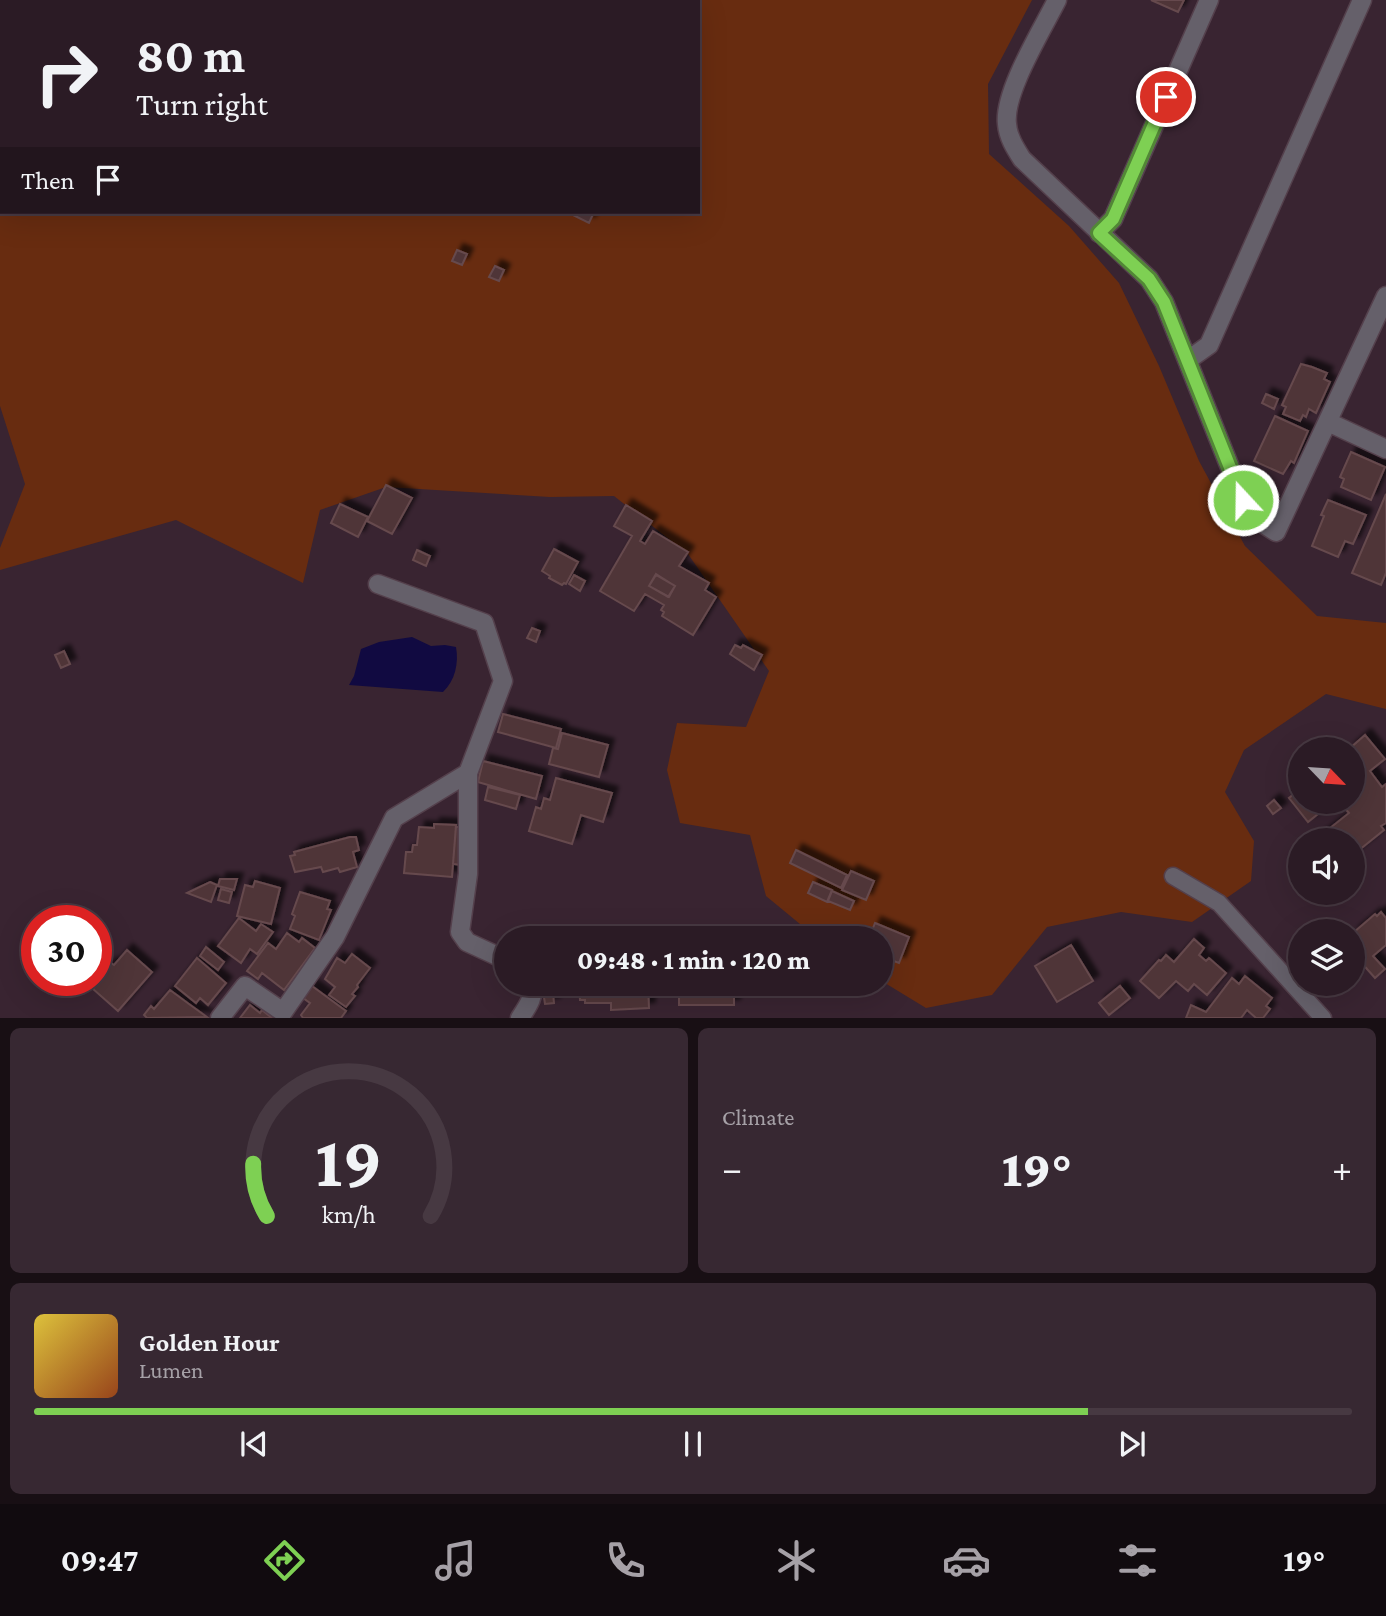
<!DOCTYPE html>
<html lang="en">
<head>
<meta charset="utf-8">
<style>
  body { margin:0; font-family:"Crimson Pro",serif; background:#372832; color:#f1f3f6; height:100vh; display:flex; flex-direction:column; font-size:26px; white-space:nowrap }
  * { box-sizing:border-box; margin:0 }
  p { font-size:23px; color:#a6a1a7 }
  .icon { flex:none; width:38px; height:38px; fill:none; stroke:currentColor; stroke-width:2; stroke-linecap:round; stroke-linejoin:round }
  .map { position:relative; height:1018px; overflow:hidden }
  .side { display:flex; flex-direction:column; gap:10px; padding:10px; background:#180f14; flex:1 }
  .side>* { flex:none }
  .top-card { position:absolute; left:0px; top:0px; width:700px; height:214px; box-shadow:0 7px 28px #0002,0 0 0 2px #473942; background:#2b1b25; color:#f1f3f6; overflow:hidden }
  .needle { width:46px; rotate:115deg }
  .tools { position:absolute; left:1288px; top:737px; display:grid; gap:14px }
  .tools a { display:grid; place-items:center; width:77px; height:77px; border-radius:50%; background:#2b1b25; box-shadow:0 7px 28px #0002,0 0 0 2px #473942; font-size:35px }
  .speed { position:absolute; left:21px; top:905px; display:flex; gap:14px; font-size:35px; font-weight:700; text-align:center }
  .speed>* { display:grid; place-content:center; width:91px; height:91px; border-radius:50%; background:#2b1b25; box-shadow:0 7px 28px #0002,0 0 0 2px #473942; line-height:1 }
  .speed .limit { border:10px solid #d22; background:#fff; color:#111 }
  .pin { position:absolute; display:grid; place-items:center; width:60px; height:60px; color:#fff; margin:-30px; border:4px solid #fff; border-radius:50%; box-shadow:0 2px 7px #0007 }
  .me { position:absolute; width:77px; margin:-38px; rotate:339deg; stroke-linejoin:round; filter:drop-shadow(0 0 5px #0008) }
  .turn { display:flex; align-items:center; gap:24px; height:147px; padding:0 21px; font-size:32px }
  .turn .icon { width:91px; height:91px; stroke-width:2.5 }
  .turn b { display:block; font-size:49px; line-height:60px }
  .then { display:flex; align-items:center; height:66px; padding:0 21px; background:#0003; gap:14px; font-size:26px }
  .big { font-size:52px; font-weight:800; line-height:1.1 }
  .side .tile { flex:1; display:flex; flex-direction:column; justify-content:center; gap:10px; min-width:0; padding:0 24px; border-radius:10px; background:#372832 }
  .side .dial { align-items:center; gap:0 }
  .dial svg { height:182px; overflow:visible; fill:none; stroke:#473942; stroke-width:7; stroke-linecap:round; text-anchor:middle }
  .dial text { fill:#f1f3f6; stroke:none }
  .song { display:flex; align-items:center; gap:21px }
  .cover { width:84px; height:84px; border-radius:10px; background:linear-gradient(135deg,hsl(50 70% 55%),hsl(20 70% 35%)) }
  .played { height:7px; border-radius:4px; background:linear-gradient(90deg,#7ed053 80%,#473942 80%) }
  .keys { display:flex; justify-content:space-around; direction:ltr }
  .heat { display:flex; justify-content:space-between; align-items:center; font-size:38px; direction:ltr }
  .side .tiles { flex:1; display:grid; gap:10px; grid-template-columns:1fr 1fr }
  .tile:last-child { grid-column:span 2 }
  .trip { position:absolute; left:494px; top:926px; width:399px; height:70px; border-radius:35px; background:#2b1b25; box-shadow:0 7px 28px #0002,0 0 0 2px #473942; font-weight:800; line-height:70px; text-align:center }
  .tabs { display:flex; height:112px; justify-content:space-around; align-items:center; background:#110b0f; color:#a6a1a7 }
  .tabs .icon { width:49px; height:49px }
  .tabs .selected { color:#7ed053 }
  .tabs b { font-size:32px; color:#f1f3f6 }
  .map>svg:first-child { display:block }
  .green { fill:#682c10; fill-rule:evenodd }
  .water { fill:#110a41 }
  .building { fill:#503538; stroke:#664a4d; stroke-width:2; fill-rule:evenodd; filter:url(#shadow) }
  .lines { fill:none; stroke-linecap:round; stroke-linejoin:round }
  .service-casing { stroke:#54404c; stroke-width:19 }
  .minor-casing { stroke:#54404c; stroke-width:21 }
  .service { stroke:#65606a; stroke-width:16 }
  .minor { stroke:#65606a; stroke-width:18 }
  .route-casing { stroke:#528736; stroke-width:18 }
  .route { stroke:#7ed053; stroke-width:12 }
</style>
</head>
<body>
<div class="map">
<svg width="1386" height="1018" viewBox="0 0 1386 1018">
  <defs>
    <filter id="shadow"><feDropShadow dx="6" dy="-6" stdDeviation="2" flood-color="#0009"/></filter>
  </defs>
  <rect width="100%" height="100%" fill="#392431"/>
  <path class="green" d="M 0,0 L 1032,0 L 988,84 L 989,154 L 1069,226 L 1119,283 L 1159,366 L 1199,461 L 1245,546 L 1317,616 L 1386,623 L 1386,709 L 1326,694 L 1244,750 L 1225,792 L 1254,841 L 1251,881 L 1192,922 L 1121,912 L 1047,927 L 992,995 L 926,1008 L 880,980 L 880,938 L 817,938 L 766,896 L 750,835 L 680,823 L 667,770 L 677,723 L 746,727 L 769,671 L 688,554 L 614,496 L 550,497 L 386,487 L 320,510 L 303,583 L 176,520 L 0,570 L 0,548 L 25,484 L 0,406 ZM 2,2 L 698,2 L 698,212 L 2,212 Z"/>
  <path class="water" d="M 412,637 L 431,646 L 445,645 L 456,647 C 459,663 455,681 443,692 L 349,685 L 354,676 L 361,649 L 379,642 Z"/>
  <path class="building" d="M 1151,0 L 1184,0 L 1178,12 Z
    M 567,212 L 594,212 L 589,223 Z
    M 457,250 L 467,254 L 462,265 L 452,261 Z
    M 495,266 L 504,270 L 499,281 L 489,277 Z
    M 1301,364 L 1312,367 L 1327,373 L 1324,379 L 1330,382 L 1316,413 L 1309,409 L 1306,417 L 1303,415 L 1300,421 L 1283,414 L 1286,407 L 1282,405 Z
    M 1266,394 L 1278,399 L 1274,409 L 1262,403 Z
    M 1275,416 L 1308,431 L 1294,463 L 1291,461 L 1283,474 L 1254,461 Z
    M 1351,452 L 1385,467 L 1371,500 L 1341,487 L 1344,479 L 1340,477 Z
    M 386,485 L 412,498 L 392,534 L 367,521 Z
    M 1386,494 L 1386,573 L 1381,585 L 1352,573 Z
    M 1328,500 L 1366,515 L 1353,544 L 1345,541 L 1338,557 L 1312,546 L 1324,516 L 1321,515 Z
    M 340,504 L 368,517 L 358,537 L 331,523 Z
    M 626,505 L 652,521 L 640,541 L 645,544 L 653,531 L 688,552 L 679,566 L 709,583 L 705,590 L 716,597 L 693,635 L 662,616 L 664,612 L 661,610 L 664,605 L 645,594 L 634,611 L 600,591 L 632,536 L 614,526 ZM 656,574 L 675,586 L 668,597 L 649,586 Z
    M 554,549 L 578,562 L 566,584 L 564,583 L 562,585 L 549,578 L 550,576 L 542,571 Z
    M 417,550 L 430,556 L 426,566 L 413,560 Z
    M 574,575 L 585,581 L 580,591 L 569,584 Z
    M 656,575 L 675,586 L 669,597 L 649,586 Z
    M 532,628 L 540,631 L 536,642 L 527,638 Z
    M 735,645 L 741,648 L 743,645 L 762,655 L 754,670 L 730,654 Z
    M 64,651 L 70,664 L 61,668 L 55,655 Z
    M 503,714 L 561,729 L 556,748 L 498,732 Z
    M 562,733 L 608,745 L 599,777 L 549,764 L 553,748 L 558,749 Z
    M 1365,735 L 1385,759 L 1370,771 L 1382,787 L 1386,784 L 1386,823 L 1381,826 L 1384,830 L 1353,855 L 1353,840 L 1315,840 L 1349,813 L 1339,802 L 1353,802 L 1353,749 L 1349,749 Z
    M 483,761 L 542,776 L 536,799 L 478,782 Z
    M 556,778 L 612,793 L 603,822 L 581,815 L 572,844 L 529,831 L 536,807 L 541,809 L 544,798 L 550,800 Z
    M 488,787 L 520,795 L 516,809 L 485,800 Z
    M 1300,789 L 1300,802 L 1333,802 L 1308,822 L 1289,798 Z
    M 1274,800 L 1281,808 L 1273,814 L 1267,806 Z
    M 434,824 L 456,825 L 452,877 L 404,873 L 406,852 L 412,852 L 413,845 L 417,845 L 419,827 L 434,828 Z
    M 456,827 L 464,827 L 461,865 L 453,864 Z
    M 350,837 L 356,837 L 359,850 L 353,852 L 357,867 L 340,872 L 338,868 L 323,872 L 321,867 L 295,872 L 290,856 L 295,855 L 294,852 Z
    M 796,850 L 847,875 L 841,888 L 790,863 Z
    M 851,871 L 874,881 L 866,900 L 842,890 Z
    M 220,879 L 237,879 L 234,890 L 218,886 Z
    M 255,881 L 280,888 L 271,924 L 237,916 L 245,885 L 253,887 Z
    M 210,882 L 217,885 L 211,902 L 187,893 Z
    M 813,882 L 832,890 L 827,902 L 808,893 Z
    M 221,889 L 232,892 L 229,903 L 218,900 Z
    M 832,891 L 854,901 L 850,910 L 828,901 Z
    M 300,892 L 330,901 L 327,909 L 331,910 L 319,940 L 290,929 L 295,916 L 292,914 Z
    M 1381,912 L 1386,918 L 1386,945 L 1373,956 L 1385,969 L 1375,978 L 1359,960 L 1355,964 L 1353,961 L 1353,933 L 1375,914 L 1377,916 Z
    M 239,918 L 256,931 L 261,924 L 273,932 L 257,954 L 250,949 L 241,963 L 218,946 Z
    M 875,923 L 909,937 L 899,963 L 880,956 L 880,938 L 869,938 Z
    M 287,933 L 299,942 L 302,938 L 315,948 L 284,990 L 262,973 L 258,979 L 247,971 L 268,943 L 276,949 Z
    M 1194,939 L 1204,948 L 1199,955 L 1206,961 L 1209,958 L 1226,973 L 1207,995 L 1194,984 L 1188,991 L 1176,981 L 1159,998 L 1140,981 L 1159,960 L 1161,961 L 1166,955 L 1174,962 Z
    M 1071,945 L 1093,981 L 1057,1002 L 1035,966 Z
    M 206,947 L 224,962 L 218,970 L 200,956 Z
    M 127,950 L 152,972 L 118,1011 L 93,989 L 105,976 L 102,974 L 111,963 L 114,965 Z
    M 352,954 L 370,968 L 357,985 L 358,987 L 352,994 L 355,996 L 346,1007 L 329,995 L 335,987 L 325,979 L 337,958 L 345,963 Z
    M 197,958 L 226,983 L 208,1005 L 200,998 L 196,1003 L 175,986 Z
    M 1245,976 L 1272,998 L 1266,1006 L 1270,1009 L 1263,1018 L 1256,1018 L 1247,1010 L 1241,1018 L 1186,1018 L 1191,1005 L 1206,1012 L 1232,978 L 1239,984 Z
    M 542,984 L 552,984 L 554,1003 L 545,1004 Z
    M 579,984 L 648,984 L 649,1008 L 611,1010 L 611,1003 L 585,1003 L 585,1000 L 580,1000 Z
    M 679,984 L 734,984 L 734,1005 L 679,1005 Z
    M 312,986 L 346,1011 L 341,1018 L 303,1018 L 301,1015 L 310,1003 L 303,998 Z
    M 1120,986 L 1130,998 L 1109,1015 L 1099,1003 Z
    M 170,990 L 189,1004 L 207,1017 L 147,1018 L 144,1015 L 151,1006 L 154,1009 Z
    M 250,1005 L 260,1013 L 262,1010 L 272,1018 L 240,1018 Z"/>
  <g class="lines">
    <defs>
      <path id="service" d="M 1173,876 L 1219,903 L 1323,1018"/>
      <path id="minor" d="M 1057,0 C 1042,30 1003,93 1007,124 C 1008,137 1015,148 1022,159 L 1149,279 L 1164,302 L 1243,500 L 1254,518 L 1276,532 L 1386,296
        M 1099,233 L 1113,219 L 1209,0
        M 1188,360 L 1209,345 L 1362,0
        M 1328,422 L 1386,449
        M 468,773 L 468,874 L 460,932 L 467,942 L 506,960
        M 220,1018 L 245,986 L 283,1012 L 335,937 L 394,818 L 468,773 L 503,681 L 484,623 L 378,584
        M 520,1018 C 527,1007 535,997 532,984"/>
    </defs>
    <use href="#service" class="service-casing"/>
    <use href="#minor" class="minor-casing"/>
    <use href="#service" class="service"/>
    <use href="#minor" class="minor"/>
  </g>
  <g class="lines">
    <defs>
      <path id="route" d="M 1166,97 L 1113,219 L 1099,233 L 1149,279 L 1164,302 L 1243,500"/>
    </defs>
    <use href="#route" class="route-casing"/>
    <use href="#route" class="route"/>
  </g>
</svg>
<div class="tools">
<a><svg class="needle" viewBox="-14 -14 28 28"><path d="M0-13l5 13h-10z" fill="#e53935"/><path d="M0 13l5-13h-10z" fill="#a6a1a7"/></svg></a>
<a><svg class="icon" aria-label="sound" viewBox="0 0 24 24"><path d="M4 9h4l5-4v14l-5-4H4zM17 9q2 3 0 6"/></svg></a>
<a><svg class="icon" aria-label="layers" viewBox="0 0 24 24"><path d="M12 4l9 5-9 5-9-5zM3 14l9 5 9-5"/></svg></a>
</div>
<div class="speed"><div class="limit">30</div></div>
<div class="pin" style="left:1166px;top:97px;background:#d93025"><svg class="icon" aria-label="arrive" viewBox="0 0 24 24"><path d="M6 21V4h12l-3 4 3 4H6"/></svg></div>
<svg class="me" style="left:1243px;top:500px" viewBox="-20 -20 40 40"><circle r="17" fill="#7ed053" stroke="#fff" stroke-width="3"/><path d="M0-11L8 9 0 5-8 9z" fill="#fff"/></svg>
<div class="trip">09:48 · 1 min · 120 m</div>
<div class="top-card">
<div class="turn"><svg class="icon" aria-label="right" viewBox="0 0 24 24"><path d="M7 20v-9h11M14 6l5 5-5 5"/></svg><div><b>80 m</b>Turn right</div></div>
<div class="then">Then<svg class="icon" aria-label="arrive" viewBox="0 0 24 24"><path d="M6 21V4h12l-3 4 3 4H6"/></svg></div>
</div>
</div>
<section class="side">
<div class="tiles">
<div class="tile dial"><svg viewBox="0 0 100 80">
<path d="M14 69A42 42 0 1 1 86 69"/>
<path d="M14 69A42 42 0 0 1 8 46" stroke="#7ed053"/>
<text x="50" y="56" font-size="32" font-weight="700">19</text>
<text x="50" y="72" font-size="11">km/h</text>
</svg></div>
<div class="tile"><p>Climate</p>
<div class="heat"><a>−</a><b class="big">19°</b><a>+</a></div>
</div>
<div class="tile">
<div class="song"><i class="cover"></i><div><b>Golden Hour</b><p>Lumen</p></div></div>
<div class="played"></div>
<div class="keys"><svg class="icon" aria-label="previous" viewBox="0 0 24 24"><path d="M18 5L8 12l10 7zM5 5v14"/></svg><svg class="icon" aria-label="pause" viewBox="0 0 24 24"><path d="M8 5v14M16 5v14"/></svg><svg class="icon" aria-label="next" viewBox="0 0 24 24"><path d="M6 5l10 7-10 7zM19 5v14"/></svg></div>
</div>
</div>
</section>
<nav class="tabs">
<b>09:47</b>
<svg class="icon selected" aria-label="directions" viewBox="0 0 24 24"><path d="M12 3l9 9-9 9-9-9zM9 14v-3h6M13 9l2 2-2 2"/></svg>
<svg class="icon" aria-label="music" viewBox="0 0 24 24"><path d="M9 18V5l10-2v13"/><circle cx="6" cy="18" r="3"/><circle cx="16" cy="16" r="3"/></svg>
<svg class="icon" aria-label="phone" viewBox="0 0 24 24"><path d="M5 4h4l2 5-3 2q2 4 5 5l2-3 5 2v4C11 20 4 13 5 4z"/></svg>
<svg class="icon" aria-label="climate" viewBox="0 0 24 24"><path d="M12 3v18M4 7l16 10M4 17L20 7"/></svg>
<svg class="icon" aria-label="car" viewBox="0 0 24 24"><path d="M5 17H2v-5l4-1 3-4h7l3 4 3 1v5h-3M9 17h6M6 11h13"/><circle cx="7" cy="17" r="2"/><circle cx="17" cy="17" r="2"/></svg>
<svg class="icon" aria-label="filters" viewBox="0 0 24 24"><path d="M4 7h16M4 17h16"/><circle cx="9" cy="7" r="2"/><circle cx="15" cy="17" r="2"/></svg>
<b>19°</b>
</nav>
</body>
</html>
